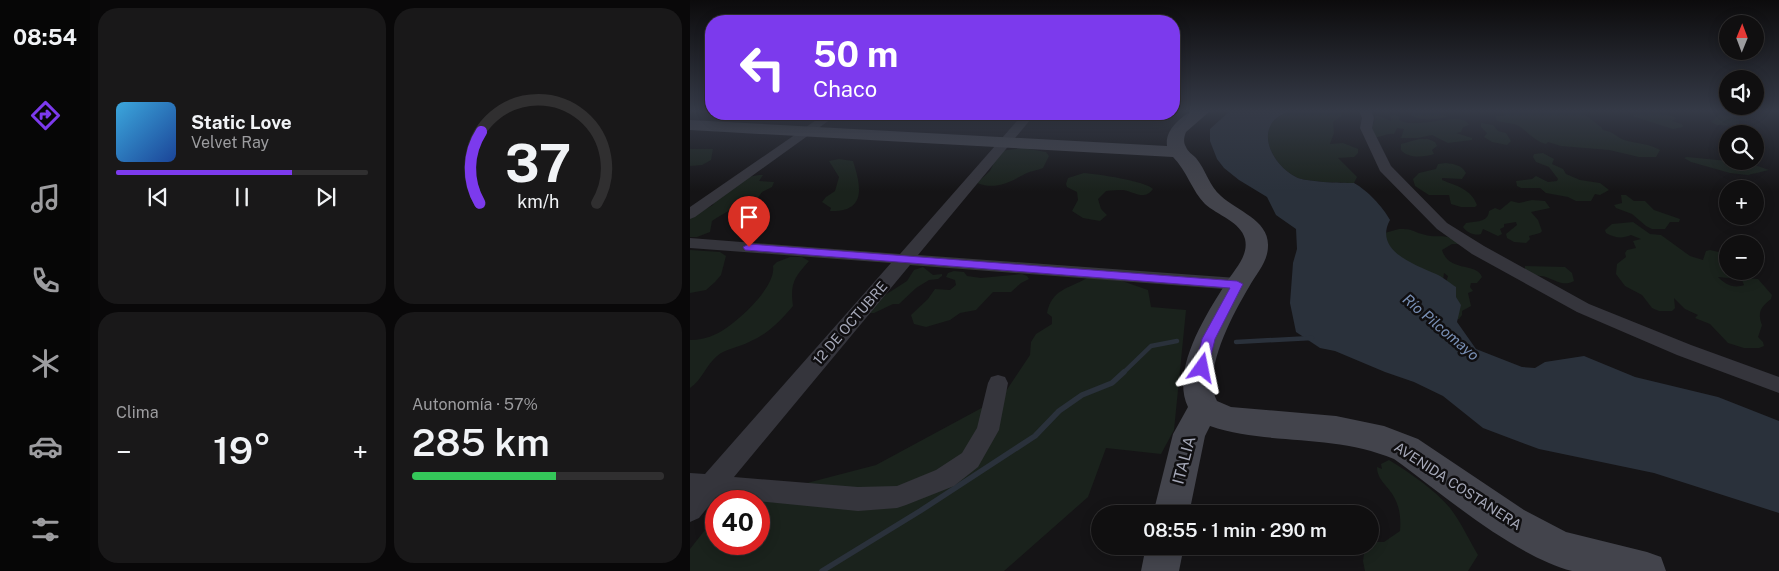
<!DOCTYPE html>
<html lang="es">
<head>
<meta charset="utf-8">
<style>
  body { margin:0; font-family:"Public Sans",sans-serif; background:#191819; color:#f1f3f6; height:100vh; display:flex; flex-direction:column; font-size:19px; white-space:nowrap }
  * { box-sizing:border-box; margin:0 }
  p { font-size:16px; color:#9c9c9f }
  .icon { flex:none; width:28px; height:28px; fill:none; stroke:currentColor; stroke-width:2; stroke-linecap:round; stroke-linejoin:round }
  .map { position:relative; flex:1; overflow:hidden }
  .sheet { display:flex; flex-direction:column; gap:8px; padding:8px; background:#090809; width:600px }
  .sheet>* { flex:none }
  .hud { position:absolute; left:15px; top:15px; width:475px; height:105px; border-radius:20px; box-shadow:0 2px 12px #0003,0 0 0 1px #302f30; background:#7c3aed; color:#fff; overflow:hidden }
  .needle { width:32px; rotate:1deg }
  .tools { position:absolute; left:1029px; top:15px; display:grid; gap:10px }
  .tools a { display:grid; place-items:center; width:45px; height:45px; border-radius:50%; background:#100f10; box-shadow:0 2px 12px #0003,0 0 0 1px #302f30; font-size:25px }
  .speed { position:absolute; left:15px; top:490px; display:flex; gap:10px; font-size:25px; font-weight:700; text-align:center }
  .speed>* { display:grid; place-content:center; width:65px; height:65px; border-radius:50%; background:#100f10; box-shadow:0 2px 12px #0003,0 0 0 1px #302f30; line-height:1 }
  .speed .limit { border:8px solid #d22; background:#fff; color:#111 }
  .pin { position:absolute; display:grid; place-items:center; width:42px; height:42px; color:#fff; margin:-51px -21px; border-radius:50% 50% 50% 0; rotate:-45deg; box-shadow:0 0 5px #0007 }
  .pin .icon { rotate:45deg }
  .me { position:absolute; width:55px; margin:-28px; rotate:12deg; stroke-linejoin:round; filter:drop-shadow(0 0 4px #0008) }
  .turn { display:flex; align-items:center; gap:18px; height:105px; padding:0 25px; font-size:22px }
  .turn .icon { width:65px; height:65px; stroke-width:2.5 }
  .turn b { display:block; font-size:35px; line-height:42px }
  .big { font-size:38px; font-weight:600; line-height:1.1 }
  .sheet .widget { flex:1; display:flex; flex-direction:column; justify-content:center; gap:8px; min-width:0; padding:0 18px; border-radius:20px; background:#191819 }
  .sheet .dial { align-items:center; gap:0 }
  .dial svg { height:130px; overflow:visible; fill:none; stroke:#302f30; stroke-width:7; stroke-linecap:round; text-anchor:middle }
  .dial text { fill:#f1f3f6; stroke:none }
  .song { display:flex; align-items:center; gap:15px }
  .cover { width:60px; height:60px; border-radius:8px; background:linear-gradient(135deg,hsl(200 70% 55%),hsl(220 70% 35%)) }
  .played { height:5px; border-radius:2px; background:linear-gradient(90deg,#7c3aed 70%,#302f30 70%) }
  .keys { display:flex; justify-content:space-around; direction:ltr }
  .heat { display:flex; justify-content:space-between; align-items:center; font-size:28px; direction:ltr }
  .charge { height:8px; border-radius:4px; background:linear-gradient(90deg,#34c759 57%,#302f30 0) }
  .sheet .tiles { flex:1; display:grid; gap:8px; grid-template-columns:repeat(2,1fr) }
  .trip { position:absolute; left:401px; top:505px; width:288px; height:50px; border-radius:25px; background:#100f10; box-shadow:0 2px 12px #0003,0 0 0 1px #302f30; font-weight:600; line-height:50px; text-align:center }
  main { display:flex; flex:1; min-height:0 }
  .menu { display:flex; flex-direction:column; width:90px; justify-content:space-around; align-items:center; background:#060606; color:#9c9c9f }
  .menu .icon { width:35px; height:35px }
  .menu .active { color:#7c3aed }
  .menu b { font-size:22px; color:#f1f3f6 }
  .map>svg:first-child { display:block }
  .green { fill:#1a221c }
  .water { fill:#2a313b }
  .lines { fill:none; stroke-linecap:round; stroke-linejoin:round }
  .stream-far1 { stroke:#2a313b; stroke-width:4.5 }
  .stream { stroke:#2a313b; stroke-width:5.5 }
  .street { fill:#35353c; fill-rule:evenodd }
  .secondary { fill:#43444c; fill-rule:evenodd }
  .route { fill:#7c3aed; stroke:#51269a }
  .labels { text-anchor:middle; dominant-baseline:central; stroke-width:5; stroke-linejoin:round; paint-order:stroke }
  .street-label { font-size:14px; fill:#a5a8b8; stroke:#100f11 }
  .water-label { font-size:15px; font-style:italic; fill:#7990b6; stroke:#100f11 }
  .near-street-label { font-size:16px; fill:#a5a8b8; stroke:#100f11 }
</style>
</head>
<body>
<main>
<nav class="menu">
<b>08:54</b>
<svg class="icon active" aria-label="directions" viewBox="0 0 24 24"><path d="M12 3l9 9-9 9-9-9zM9 14v-3h6M13 9l2 2-2 2"/></svg>
<svg class="icon" aria-label="music" viewBox="0 0 24 24"><path d="M9 18V5l10-2v13"/><circle cx="6" cy="18" r="3"/><circle cx="16" cy="16" r="3"/></svg>
<svg class="icon" aria-label="phone" viewBox="0 0 24 24"><path d="M5 4h4l2 5-3 2q2 4 5 5l2-3 5 2v4C11 20 4 13 5 4z"/></svg>
<svg class="icon" aria-label="climate" viewBox="0 0 24 24"><path d="M12 3v18M4 7l16 10M4 17L20 7"/></svg>
<svg class="icon" aria-label="car" viewBox="0 0 24 24"><path d="M5 17H2v-5l4-1 3-4h7l3 4 3 1v5h-3M9 17h6M6 11h13"/><circle cx="7" cy="17" r="2"/><circle cx="17" cy="17" r="2"/></svg>
<svg class="icon" aria-label="filters" viewBox="0 0 24 24"><path d="M4 7h16M4 17h16"/><circle cx="9" cy="7" r="2"/><circle cx="15" cy="17" r="2"/></svg>
</nav>
<section class="sheet">
<div class="tiles">
<div class="widget">
<div class="song"><i class="cover"></i><div><b>Static Love</b><p>Velvet Ray</p></div></div>
<div class="played"></div>
<div class="keys"><svg class="icon" aria-label="previous" viewBox="0 0 24 24"><path d="M18 5L8 12l10 7zM5 5v14"/></svg><svg class="icon" aria-label="pause" viewBox="0 0 24 24"><path d="M8 5v14M16 5v14"/></svg><svg class="icon" aria-label="next" viewBox="0 0 24 24"><path d="M6 5l10 7-10 7zM19 5v14"/></svg></div>
</div>
<div class="widget dial"><svg viewBox="0 0 100 80">
<path d="M14 69A42 42 0 1 1 86 69"/>
<path d="M14 69A42 42 0 0 1 15 25" stroke="#7c3aed"/>
<text x="50" y="56" font-size="32" font-weight="700">37</text>
<text x="50" y="72" font-size="11">km/h</text>
</svg></div>
<div class="widget"><p>Clima</p>
<div class="heat"><a>−</a><b class="big">19°</b><a>+</a></div>
</div>
<div class="widget"><p>Autonomía · 57%</p><b class="big">285 km</b><div class="charge"></div></div>
</div>
</section>
<div class="map">
<svg width="1089" height="571" viewBox="0 0 1089 571">
  <rect width="100%" height="100%" fill="#151416"/>
  <path class="green" d="M 600,111 L 651,111 L 652,116 L 643,122 L 644,133 L 640,144 L 653,143 L 668,149 L 668,153 L 664,157 L 648,158 L 667,177 L 664,183 C 651,183 615,182 606,177 C 579,163 562,123 600,111 Z
    M 722,111 L 748,112 L 758,117 C 746,119 735,122 722,116 Z
    M 778,111 C 790,111 850,114 856,111 L 906,111 L 892,112 L 911,127 L 913,130 C 925,132 926,137 934,140 C 947,144 958,143 970,150 L 966,157 L 949,157 L 919,150 L 871,146 L 858,142 L 856,144 C 844,141 838,132 829,126 C 823,122 813,124 806,120 L 805,116 L 813,116 L 813,112 Z
    M 1027,111 L 1048,111 L 1065,120 L 1049,121 L 1049,125 L 1046,126 L 1027,125 L 1021,122 L 1030,113 Z
    M 948,113 C 961,114 975,112 987,118 L 982,121 L 992,124 L 993,127 L 983,129 L 942,116 Z
    M 704,114 L 710,117 L 709,120 C 727,131 772,109 779,125 L 773,127 L 771,132 L 766,133 L 782,138 L 782,140 L 758,143 L 742,135 L 728,138 L 711,138 L 714,129 L 707,128 L 704,134 C 696,133 691,138 684,137 L 679,126 L 684,123 L 685,116 L 689,116 L 701,121 L 700,115 Z
    M 791,123 L 803,125 L 808,131 L 816,133 L 821,141 L 817,145 L 802,142 L 794,137 L 797,133 L 791,127 Z
    M 738,139 L 745,142 L 747,146 L 742,150 L 744,154 C 735,157 718,159 711,150 L 711,144 L 729,139 Z
    M 333,148 L 356,152 L 359,156 L 353,168 C 346,171 339,171 333,175 C 318,183 305,190 287,183 L 300,171 L 310,151 Z
    M 0,149 L 23,149 L 21,160 L 12,165 L 0,166 Z
    M 853,153 L 864,159 L 862,164 L 873,169 L 876,174 L 890,180 L 910,183 L 919,190 L 910,195 L 905,194 L 901,201 L 886,201 L 878,197 L 856,193 L 850,188 L 831,188 L 827,186 L 826,181 L 842,179 L 846,176 L 858,182 L 867,181 L 868,179 L 859,167 L 846,162 L 843,157 L 844,154 Z
    M 997,157 L 1059,163 L 1079,170 L 1058,175 L 1040,173 L 1001,162 L 994,158 Z
    M 149,159 L 163,161 C 171,186 177,212 140,211 L 141,208 L 132,202 L 136,197 L 145,191 L 149,177 L 139,161 Z
    M 756,163 C 764,164 772,165 776,173 L 772,179 L 752,178 L 752,180 C 767,186 781,189 787,205 L 785,207 L 771,207 L 761,204 L 759,195 L 739,195 L 725,186 L 723,179 L 729,173 L 746,169 L 748,164 Z
    M 394,173 C 407,174 456,181 463,189 C 454,201 445,192 433,190 C 428,190 422,190 416,191 L 408,199 L 411,209 L 417,215 L 410,221 L 393,218 L 382,211 L 388,200 L 387,192 L 377,187 L 376,184 L 378,178 Z
    M 69,175 L 73,175 L 69,181 L 84,182 L 82,187 L 72,192 L 65,202 C 49,205 35,212 22,221 L 20,232 L 7,237 L 0,237 L 0,217 L 23,205 L 25,200 L 58,177 Z
    M 931,195 L 936,195 L 944,201 L 955,201 L 964,210 L 990,219 L 989,222 L 980,222 L 975,229 L 962,229 L 956,226 L 942,214 L 926,208 L 924,205 L 932,203 Z
    M 842,200 L 855,201 L 860,208 L 841,212 L 848,220 L 852,231 L 850,233 L 839,236 L 840,239 L 836,243 L 824,242 L 817,238 L 816,234 L 827,225 L 826,222 L 814,224 L 814,227 L 810,229 L 812,234 L 808,236 L 793,229 L 791,234 C 785,236 777,233 773,227 L 776,223 C 785,221 798,223 799,211 L 805,208 L 810,210 L 821,201 L 829,203 Z
    M 943,222 L 960,234 L 971,235 L 1000,256 L 1013,260 L 1016,251 L 1020,250 L 1037,254 L 1038,271 L 1051,271 L 1052,273 L 1039,278 L 1028,277 C 1035,284 1043,289 1054,285 L 1052,280 L 1054,278 L 1068,279 L 1082,295 L 1081,299 C 1071,307 1067,312 1072,325 L 1068,337 L 1073,342 L 1074,346 L 1069,348 L 1054,348 L 1038,343 L 1020,324 L 1005,318 L 1008,315 L 995,309 L 984,298 L 985,308 L 982,311 L 969,311 L 962,308 L 952,295 L 935,286 L 926,274 L 927,264 L 936,257 L 935,253 L 937,250 L 946,248 L 943,241 L 951,239 L 941,235 C 932,239 925,238 916,233 L 915,230 L 922,224 Z
    M 709,229 C 724,229 721,231 732,234 C 750,240 753,231 771,244 L 762,244 L 752,250 C 759,273 787,262 792,277 L 787,283 L 781,283 L 780,287 L 783,291 L 778,293 L 781,306 L 772,311 L 772,315 L 769,319 L 763,319 L 756,283 L 758,276 L 754,273 L 753,280 L 745,285 L 677,238 Z
    M 0,250 L 30,252 L 36,256 L 31,275 L 25,282 L 16,290 L 0,293 Z
    M 100,257 L 112,257 L 119,261 C 104,278 100,283 103,306 C 90,321 78,334 59,342 C 50,347 35,349 27,356 C 16,365 12,380 0,388 L 0,340 C 9,340 18,338 26,334 C 44,326 87,287 83,266 L 87,262 Z
    M 835,266 L 875,267 L 882,273 L 884,281 C 874,287 865,280 856,277 C 848,275 843,276 835,271 Z
    M 233,267 L 243,275 L 252,274 L 252,276 L 248,279 L 239,280 L 226,288 L 209,304 L 203,304 L 184,313 L 177,313 L 192,297 L 217,281 L 224,270 Z
    M 264,271 L 274,272 L 277,276 L 291,278 L 332,274 L 337,276 L 339,279 L 331,283 L 321,292 L 303,292 L 286,310 L 270,313 L 260,320 L 236,327 L 224,324 L 221,315 L 238,299 L 245,289 L 260,290 L 266,285 L 265,280 L 256,277 L 258,273 Z
    M 397,278 L 432,281 L 458,290 L 461,307 L 496,310 L 484,430 L 471,454 L 416,448 L 398,497 L 314,571 L 0,571 L 0,549 L 26,516 L 26,544 L 69,544 L 69,501 L 48,501 L 186,465 L 312,397 L 340,355 L 341,342 L 346,334 L 362,324 L 362,317 L 357,313 C 362,289 378,289 397,278 Z
    M 699,460 C 720,473 744,489 760,508 C 771,522 779,540 788,555 L 778,571 L 675,571 L 673,561 L 675,547 L 680,546 L 684,542 L 694,542 L 710,531 C 711,519 710,509 705,499 C 700,487 687,481 687,467 L 692,469 L 691,464 Z"/>
  <path class="water" d="M 540,111 L 600,111 C 562,123 579,163 606,177 C 615,182 651,183 664,183 C 677,190 693,207 700,220 C 683,251 726,265 746,274 C 753,277 760,283 766,287 L 766,297 L 771,305 L 767,322 L 786,349 L 832,367 L 845,368 L 855,362 L 894,356 L 945,377 L 1028,397 L 1089,421 L 1089,513 L 964,473 L 849,449 L 793,428 L 753,396 L 724,382 L 695,372 L 645,351 L 630,348 L 606,332 L 600,303 L 603,263 L 607,249 L 606,229 L 586,215 L 577,197 L 549,180 L 534,168 L 527,159 L 520,141 L 520,129 Z"/>
  <g class="lines">
    <path class="stream-far1" d="M 546,342 L 622,338
      M 433,373 L 461,346 L 487,341"/>
    <path class="stream" d="M 132,571 L 230,511 L 345,436 L 369,411 L 392,395 L 422,383 L 434,372"/>
    <path class="street" d="M 669,111 L 681,111 L 684,118 L 682,128 L 701,166 L 757,223 L 794,246 L 899,304 L 1001,345 L 1089,377 L 1089,393 L 987,355 L 887,312 L 782,254 L 747,229 L 690,171 L 670,128 L 672,118 Z
      M 135,114 L 148,114 L 5,217 L 0,219 L 0,207 Z
      M 333,114 L 345,114 L 228,255 L 547,278 L 553,280 L 556,284 L 553,288 L 547,290 L 220,265 L 44,477 L 168,487 L 207,486 L 246,470 L 272,453 L 287,428 L 298,383 L 301,377 L 308,375 L 315,377 L 318,383 L 309,430 L 288,467 L 264,486 L 216,505 L 207,508 L 168,511 L 26,497 L 9,518 L 0,522 L 0,473 L 15,474 L 201,263 L 0,248 L 0,238 L 210,254 Z"/>
    <path class="secondary" d="M 501,111 L 520,111 L 496,132 C 494,137 493,142 496,147 C 498,152 502,154 506,158 C 516,170 519,186 531,196 C 547,211 579,220 578,246 C 578,262 566,274 559,287 C 544,312 511,372 527,401 L 541,407 L 646,416 L 694,426 L 728,439 L 834,510 L 876,532 L 957,552 L 971,557 L 976,571 L 882,571 C 824,556 754,495 704,459 C 643,433 579,446 520,426 L 515,436 L 499,514 L 463,514 L 483,434 L 498,407 C 480,370 517,313 536,283 C 544,270 559,256 555,239 C 551,222 527,215 515,204 C 502,191 497,171 483,157 L 0,130 L 0,120 L 477,146 C 475,130 489,119 501,111 Z
      M 456,546 L 494,546 L 489,571 L 451,571 Z"/>
  </g>
  <linearGradient id="sky" x2="0" y2="1"><stop stop-color="#0c0b0c"/><stop offset="0.58" stop-color="#353a47"/><stop offset="1" stop-color="#353a47" stop-opacity="0"/></linearGradient>
  <rect width="1089" height="191" fill="url(#sky)"/>
  <path class="route" d="M 59,244 L 547,281 L 553,284 L 525,339 L 518,368 L 517,372 L 507,372 L 505,368 L 512,339 L 540,288 L 55,250 L 53,247 Z"/>
  <g class="labels">
    <g class="street-label">
      <text transform="translate(160 323) rotate(-49)">12 DE OCTUBRE</text>
      <text transform="translate(768 486) rotate(33)">AVENIDA COSTANERA</text>
    </g>
    <g class="water-label">
      <text transform="translate(751 327) rotate(40)">Río Pilcomayo</text>
    </g>
    <g class="near-street-label">
      <text transform="translate(494 460) rotate(-75)">ITALIA</text>
    </g>
  </g>
</svg>
<div class="tools">
<a><svg class="needle" viewBox="-14 -14 28 28"><path d="M0-13l5 13h-10z" fill="#e53935"/><path d="M0 13l5-13h-10z" fill="#9c9c9f"/></svg></a>
<a><svg class="icon" aria-label="sound" viewBox="0 0 24 24"><path d="M4 9h4l5-4v14l-5-4H4zM17 9q2 3 0 6"/></svg></a>
<a><svg class="icon" aria-label="search" viewBox="0 0 24 24"><circle cx="10" cy="10" r="6"/><path d="M15 15l6 6"/></svg></a>
<a>+</a>
<a>−</a>
</div>
<div class="speed"><div class="limit">40</div></div>
<div class="pin" style="left:59px;top:247px;background:#d93025"><svg class="icon" aria-label="arrive" viewBox="0 0 24 24"><path d="M6 21V4h12l-3 4 3 4H6"/></svg></div>
<svg class="me" style="left:512px;top:368px" viewBox="-20 -20 40 40"><path d="M0-17L14 15 0 8-14 15z" fill="#7c3aed" stroke="#fff" stroke-width="4"/></svg>
<div class="trip">08:55 · 1 min · 290 m</div>
<div class="hud">
<div class="turn"><svg class="icon" aria-label="left" viewBox="0 0 24 24"><path d="M17 20v-9H6M10 6l-5 5 5 5"/></svg><div><b>50 m</b>Chaco</div></div>
</div>
</div>
</main>
</body>
</html>
